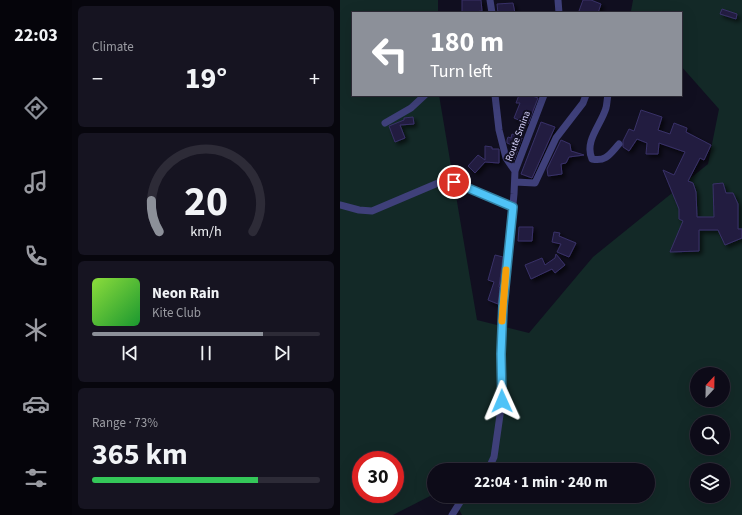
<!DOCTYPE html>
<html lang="en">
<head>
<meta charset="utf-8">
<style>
  body { margin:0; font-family:"Source Sans 3",sans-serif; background:#161421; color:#f1f3f6; height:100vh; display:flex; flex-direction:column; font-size:15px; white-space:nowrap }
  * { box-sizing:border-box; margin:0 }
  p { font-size:13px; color:#9a9ba2 }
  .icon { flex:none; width:22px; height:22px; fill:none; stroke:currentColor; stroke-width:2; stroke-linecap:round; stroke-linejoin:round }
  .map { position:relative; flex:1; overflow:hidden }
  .side { display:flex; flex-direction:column; gap:6px; padding:6px; background:#07060d; width:268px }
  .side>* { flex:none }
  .hud { position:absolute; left:12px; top:12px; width:330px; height:84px; border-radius:0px; box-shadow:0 4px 16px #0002,0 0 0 1px #2d2b37; background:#8c9099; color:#fff; overflow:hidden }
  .needle { width:26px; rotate:22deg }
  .controls { position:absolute; left:350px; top:367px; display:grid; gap:8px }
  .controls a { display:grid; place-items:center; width:40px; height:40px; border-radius:50%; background:#0d0b18; box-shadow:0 4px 16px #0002,0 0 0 1px #2d2b37; font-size:20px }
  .speed { position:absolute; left:12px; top:451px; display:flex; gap:8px; font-size:20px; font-weight:700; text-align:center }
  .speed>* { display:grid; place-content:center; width:52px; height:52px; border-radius:50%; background:#0d0b18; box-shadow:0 4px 16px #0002,0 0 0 1px #2d2b37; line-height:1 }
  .speed .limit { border:6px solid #d22; background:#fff; color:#111 }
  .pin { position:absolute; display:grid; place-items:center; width:34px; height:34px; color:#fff; margin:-17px; border:2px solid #fff; border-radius:50%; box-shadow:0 1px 4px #0007 }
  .me { position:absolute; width:44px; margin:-22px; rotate:359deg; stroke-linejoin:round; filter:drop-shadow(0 0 3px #0008) }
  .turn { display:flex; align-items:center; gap:14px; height:84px; padding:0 12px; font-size:18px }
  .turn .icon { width:52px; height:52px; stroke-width:2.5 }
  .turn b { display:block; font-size:28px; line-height:34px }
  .big { font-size:30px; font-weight:700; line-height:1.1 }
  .side .tile { flex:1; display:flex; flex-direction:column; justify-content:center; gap:6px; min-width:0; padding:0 14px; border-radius:6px; background:#161421 }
  .side .dial { align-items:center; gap:0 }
  .dial svg { height:104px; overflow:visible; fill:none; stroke:#2d2b37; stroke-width:7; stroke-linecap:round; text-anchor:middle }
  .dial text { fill:#f1f3f6; stroke:none }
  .song { display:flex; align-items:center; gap:12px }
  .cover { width:48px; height:48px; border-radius:6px; background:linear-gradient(135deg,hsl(90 70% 55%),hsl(130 70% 35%)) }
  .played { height:4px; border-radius:2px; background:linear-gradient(90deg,#8c9099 75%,#2d2b37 75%) }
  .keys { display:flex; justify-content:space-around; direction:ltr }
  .heat { display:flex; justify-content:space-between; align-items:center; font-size:22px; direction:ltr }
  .charge { height:6px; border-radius:3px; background:linear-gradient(90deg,#34c759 73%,#2d2b37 0) }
  .trip { position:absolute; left:87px; top:463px; width:228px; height:40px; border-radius:20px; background:#0d0b18; box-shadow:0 4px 16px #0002,0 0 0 1px #2d2b37; font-weight:700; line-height:40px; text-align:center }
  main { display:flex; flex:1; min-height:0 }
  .dock { display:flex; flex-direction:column; width:72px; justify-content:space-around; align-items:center; background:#05040a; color:#9a9ba2 }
  .dock .icon { width:28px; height:28px }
  .dock .on { color:#8c9099 }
  .dock b { font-size:18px; color:#f1f3f6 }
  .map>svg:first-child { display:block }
  .green { fill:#132927; fill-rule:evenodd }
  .building { fill:#221d3f; stroke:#393168; filter:url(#shadow) }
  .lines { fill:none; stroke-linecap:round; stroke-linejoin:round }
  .street { stroke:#3f407a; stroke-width:7 }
  .route-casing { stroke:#337fa1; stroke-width:10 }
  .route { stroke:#4fc3f7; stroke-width:7 }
  .slow { stroke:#f59e0b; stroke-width:7 }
  .labels { text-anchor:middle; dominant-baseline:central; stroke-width:4; stroke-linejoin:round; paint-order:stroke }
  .street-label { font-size:10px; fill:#d5d2fa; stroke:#110f20 }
</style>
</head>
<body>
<main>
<nav class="dock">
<b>22:03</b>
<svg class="icon on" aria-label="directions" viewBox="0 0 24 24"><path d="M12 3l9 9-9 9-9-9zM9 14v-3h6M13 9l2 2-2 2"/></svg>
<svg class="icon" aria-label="music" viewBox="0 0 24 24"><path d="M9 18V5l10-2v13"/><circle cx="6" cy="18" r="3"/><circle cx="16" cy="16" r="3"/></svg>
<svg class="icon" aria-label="phone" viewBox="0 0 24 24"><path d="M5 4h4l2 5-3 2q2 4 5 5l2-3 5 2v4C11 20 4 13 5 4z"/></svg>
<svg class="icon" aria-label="climate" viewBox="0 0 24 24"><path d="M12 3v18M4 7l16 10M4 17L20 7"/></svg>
<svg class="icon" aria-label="car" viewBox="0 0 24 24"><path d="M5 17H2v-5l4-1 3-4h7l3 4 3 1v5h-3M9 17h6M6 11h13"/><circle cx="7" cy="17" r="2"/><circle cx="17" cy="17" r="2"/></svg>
<svg class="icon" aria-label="filters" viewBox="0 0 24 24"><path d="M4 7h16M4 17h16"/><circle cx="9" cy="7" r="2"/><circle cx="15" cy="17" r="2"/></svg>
</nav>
<section class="side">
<div class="tile"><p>Climate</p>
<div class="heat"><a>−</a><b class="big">19°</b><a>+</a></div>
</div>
<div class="tile dial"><svg viewBox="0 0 100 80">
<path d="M14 69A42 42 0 1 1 86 69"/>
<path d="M14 69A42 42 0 0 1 8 45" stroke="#8c9099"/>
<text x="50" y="56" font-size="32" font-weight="700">20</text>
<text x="50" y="72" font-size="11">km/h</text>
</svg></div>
<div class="tile">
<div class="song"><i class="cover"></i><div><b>Neon Rain</b><p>Kite Club</p></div></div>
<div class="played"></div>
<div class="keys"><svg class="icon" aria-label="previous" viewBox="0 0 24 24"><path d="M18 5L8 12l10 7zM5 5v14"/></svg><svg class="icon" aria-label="pause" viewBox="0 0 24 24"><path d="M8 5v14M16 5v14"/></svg><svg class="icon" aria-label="next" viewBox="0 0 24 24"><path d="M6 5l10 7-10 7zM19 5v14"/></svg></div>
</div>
<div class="tile"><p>Range · 73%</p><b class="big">365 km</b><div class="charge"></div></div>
</section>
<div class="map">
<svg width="402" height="515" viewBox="0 0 402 515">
  <defs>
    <filter id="shadow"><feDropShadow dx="3" dy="3" stdDeviation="2" flood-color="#0009"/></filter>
  </defs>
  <rect width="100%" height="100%" fill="#110f20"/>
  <path class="green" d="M 0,0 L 98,0 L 98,13 L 13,13 L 13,95 L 99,95 L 137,320 L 189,333 L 253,257 L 368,164 L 379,109 L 341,66 L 341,13 L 293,13 L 291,11 L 293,0 L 402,0 L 402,515 L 122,515 L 112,496 L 308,496 L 308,470 L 94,470 L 94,494 L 53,515 L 0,515 ZM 357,374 L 383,374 L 383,400 L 357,400 ZM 357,422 L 383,422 L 383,448 L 357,448 ZM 21,460 L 55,460 L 55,494 L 21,494 ZM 357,470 L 383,470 L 383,496 L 357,496 Z"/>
  <path class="building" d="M 122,0 L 141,0 L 142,11 L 134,12 L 134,13 L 122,13 Z
    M 243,0 L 251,0 L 261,4 L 258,13 L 245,13 L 239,11 Z
    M 173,3 L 175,13 L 158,13 L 157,4 Z
    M 382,9 L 397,14 L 396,19 L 380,14 Z
    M 179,95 L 190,95 L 198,98 L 188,124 L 174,118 L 180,103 L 176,103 Z
    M 301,110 L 322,117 L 318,130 L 330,134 L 334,123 L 347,128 L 346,132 L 371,145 L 364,160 L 360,158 L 348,181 L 353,183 L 356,192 L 357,217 L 374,217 L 373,184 L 383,183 L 386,193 L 393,193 L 398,204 L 398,229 L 402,229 L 402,238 L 385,245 L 378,230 L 359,230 L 359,251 L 330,252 L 343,221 L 339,219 L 339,209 L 323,170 L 334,175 L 345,152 L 319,143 L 318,154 L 306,154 L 307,143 L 297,139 L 289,151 L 283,147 L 283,141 L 289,129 L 294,131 Z
    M 73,117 L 74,124 L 60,125 L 65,138 L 55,142 L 49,126 L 64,120 L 64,118 Z
    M 201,122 L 215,127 L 192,178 L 181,174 Z
    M 172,134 L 182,138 L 174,160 L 170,152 L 172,145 L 167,143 L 167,140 L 168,137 L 171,138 Z
    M 221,140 L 230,144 L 231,151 L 244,155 L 229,157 L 226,163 L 221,164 L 222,174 L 208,176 L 207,169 Z
    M 145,146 L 152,147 L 152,149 L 159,149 L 159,163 L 145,162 L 135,173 L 128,166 L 138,155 L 145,160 Z
    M 179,227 L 193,227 L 192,241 L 178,241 Z
    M 214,232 L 220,233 L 219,236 L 236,243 L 229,257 L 217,252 L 221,244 L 212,242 Z
    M 216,254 L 225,265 L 215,273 L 212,269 L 191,279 L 185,265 L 202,258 L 205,265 L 215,258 Z
    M 155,255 L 163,257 L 159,287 L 160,288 L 158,304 L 148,300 L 154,282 L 148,280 Z"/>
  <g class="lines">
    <path class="street" d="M 150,0 L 152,13
      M 218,0 L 219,13
      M 155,95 L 159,130 L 166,158 L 175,171
      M 268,95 C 267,99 267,104 266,108 C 261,125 244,141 252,159 C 266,162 270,154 279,144
      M 45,123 L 71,108 L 85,95
      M 175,182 L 195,183 L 216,138 L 243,103 L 246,95
      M 0,205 L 19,210 L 32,211 L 98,183 L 115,182 L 173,207
      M 148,470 L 154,457 L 162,401 L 161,354 L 163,306 L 174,194 L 175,171 L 204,95
      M 112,515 L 124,496"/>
  </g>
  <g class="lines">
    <defs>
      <path id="route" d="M 114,182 L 173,207 L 163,306 L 161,354 L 162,401"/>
    </defs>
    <use href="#route" class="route-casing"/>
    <use href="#route" class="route"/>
    <path class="slow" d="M 162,321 L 166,270"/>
  </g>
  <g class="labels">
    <g class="street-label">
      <text transform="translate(178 136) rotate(-69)">Route Smina</text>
    </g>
  </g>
</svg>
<div class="controls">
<a><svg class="needle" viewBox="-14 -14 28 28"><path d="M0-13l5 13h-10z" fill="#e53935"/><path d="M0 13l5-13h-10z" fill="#9a9ba2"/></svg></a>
<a><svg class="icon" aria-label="search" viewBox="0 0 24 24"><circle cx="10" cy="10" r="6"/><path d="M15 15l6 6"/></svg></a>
<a><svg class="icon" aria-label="layers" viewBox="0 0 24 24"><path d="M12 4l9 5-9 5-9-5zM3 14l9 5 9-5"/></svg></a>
</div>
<div class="speed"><div class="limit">30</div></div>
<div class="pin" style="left:114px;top:182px;background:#d93025"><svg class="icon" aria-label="arrive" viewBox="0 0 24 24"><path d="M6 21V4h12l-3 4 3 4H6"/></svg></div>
<svg class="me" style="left:162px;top:401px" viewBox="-20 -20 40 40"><path d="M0-17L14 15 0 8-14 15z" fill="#4fc3f7" stroke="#fff" stroke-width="4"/></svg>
<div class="trip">22:04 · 1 min · 240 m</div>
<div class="hud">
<div class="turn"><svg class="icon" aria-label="left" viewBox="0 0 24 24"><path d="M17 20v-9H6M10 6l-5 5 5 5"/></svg><div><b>180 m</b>Turn left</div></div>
</div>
</div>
</main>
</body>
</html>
